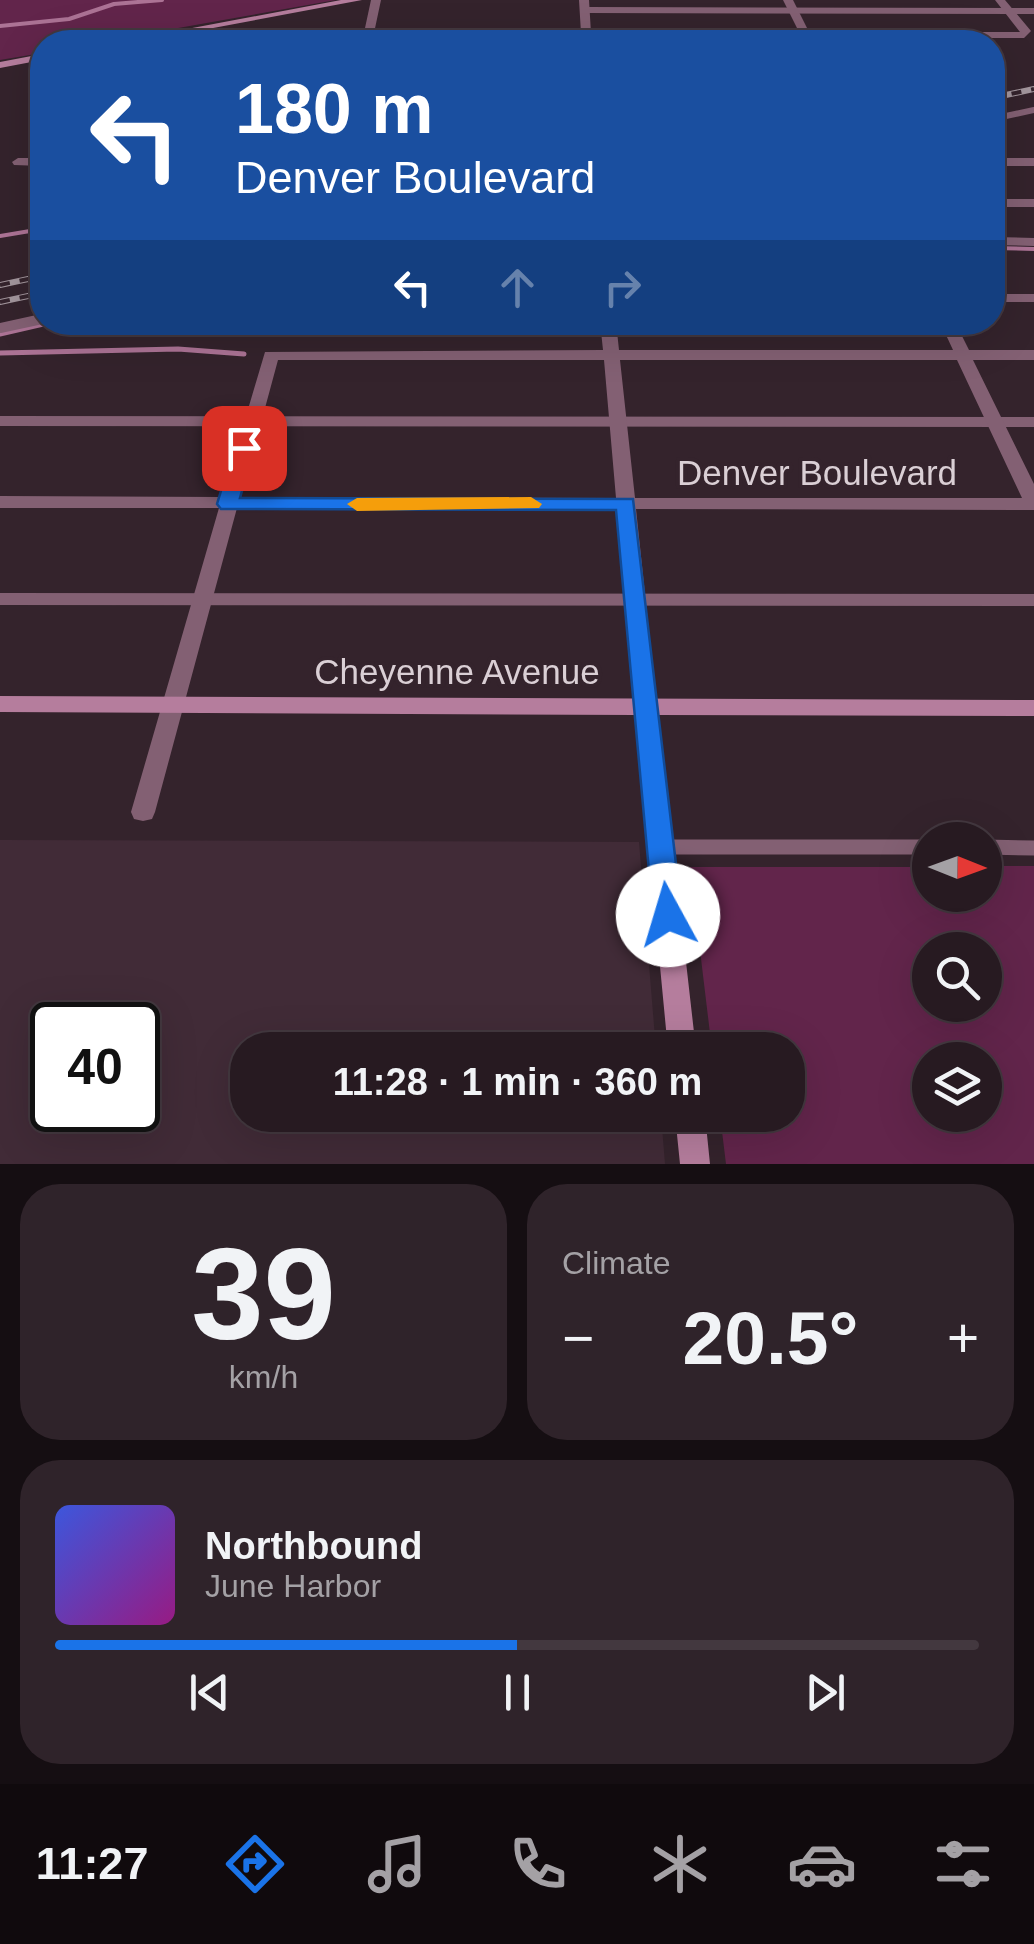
<!DOCTYPE html>
<html lang="en">
<head>
<meta charset="utf-8">
<style>
  body { margin:0; font-family:Arial,sans-serif; background:#2f232a; color:#f1f3f6; height:100vh; display:flex; flex-direction:column; font-size:38px; white-space:nowrap }
  * { box-sizing:border-box; margin:0 }
  p { font-size:32px; color:#a4a1a5 }
  .icon { flex:none; width:55px; height:55px; fill:none; stroke:currentColor; stroke-width:2; stroke-linecap:round; stroke-linejoin:round }
  .map { position:relative; height:1164px; overflow:hidden }
  .details { display:flex; flex-direction:column; gap:20px; padding:20px; background:#150e12; flex:1 }
  .details>* { flex:none }
  .hud { position:absolute; left:30px; top:30px; width:975px; height:305px; border-radius:40px; box-shadow:0 10px 40px #0002,0 0 0 2px #43383f; background:#1a4fa0; color:#fff; overflow:hidden }
  .needle { width:65px; rotate:91deg }
  .controls { position:absolute; left:912px; top:822px; display:grid; gap:20px }
  .controls a { display:grid; place-items:center; width:90px; height:90px; border-radius:50%; background:#271a21; box-shadow:0 10px 40px #0002,0 0 0 2px #43383f; font-size:50px }
  .speed { position:absolute; left:30px; top:1002px; display:flex; gap:20px; font-size:50px; font-weight:700; text-align:center }
  .speed>* { display:grid; place-content:center; width:130px; height:130px; border-radius:50%; background:#271a21; box-shadow:0 10px 40px #0002,0 0 0 2px #43383f; line-height:1 }
  .speed .limit { border:5px solid #111; border-radius:15px; background:#fff; color:#111 }
  .pin { position:absolute; display:grid; place-items:center; width:85px; height:85px; color:#fff; margin:-42px; border-radius:20px; box-shadow:0 5px 15px #0006 }
  .me { position:absolute; width:110px; margin:-55px; rotate:354deg; stroke-linejoin:round; filter:drop-shadow(0 0 8px #0008) }
  .turn { display:flex; align-items:center; gap:35px; height:210px; padding:0 40px; font-size:45px }
  .turn .icon { width:130px; height:130px; stroke-width:2.5 }
  .turn b { display:block; font-size:70px; line-height:85px }
  .lanes { display:flex; align-items:center; height:95px; padding:0 40px; background:#0003; justify-content:center; gap:50px; direction:ltr }
  .lanes .off { opacity:.35 }
  .big { font-size:75px; font-weight:700; line-height:1.1 }
  .details .widget { flex:1; display:flex; flex-direction:column; justify-content:center; gap:15px; min-width:0; padding:0 35px; border-radius:40px; background:#2f232a }
  .details .dial { align-items:center; gap:0 }
  .dial b { font-size:130px; line-height:1 }
  .song { display:flex; align-items:center; gap:30px }
  .cover { width:120px; height:120px; border-radius:15px; background:linear-gradient(135deg,hsl(230 70% 55%),hsl(310 70% 35%)) }
  .played { height:10px; border-radius:5px; background:linear-gradient(90deg,#1a73e8 50%,#43383f 50%) }
  .keys { display:flex; justify-content:space-around; direction:ltr }
  .heat { display:flex; justify-content:space-between; align-items:center; font-size:55px; direction:ltr }
  .details .tiles { flex:1; display:grid; gap:20px; grid-template-columns:1fr 1fr }
  .widget:last-child { grid-column:span 2 }
  .trip { position:absolute; left:230px; top:1032px; width:575px; height:100px; border-radius:40px; background:#271a21; box-shadow:0 10px 40px #0002,0 0 0 2px #43383f; font-weight:700; line-height:100px; text-align:center }
  .dock { display:flex; height:160px; justify-content:space-around; align-items:center; background:#100a0d; color:#a4a1a5 }
  .dock .icon { width:70px; height:70px }
  .dock .current { color:#1a73e8 }
  .dock b { font-size:45px; color:#f1f3f6 }
  .map>svg:first-child { display:block }
  .built { fill:#412b37; fill-rule:evenodd }
  .green { fill:#62254b; fill-rule:evenodd }
  .lines { fill:none; stroke-linecap:round; stroke-linejoin:round }
  .stream-far1 { stroke:#ac7395; stroke-width:4 }
  .stream { stroke:#ac7395; stroke-width:5 }
  .lane-far4 { stroke:#836073; stroke-width:6 }
  .lane-far3 { stroke:#836073; stroke-width:8 }
  .lane-far2 { stroke:#836073; stroke-width:10 }
  .lane-far1 { stroke:#836073; stroke-width:12 }
  .lane { stroke:#836073; stroke-width:15 }
  .street { fill:#836073; fill-rule:evenodd }
  .secondary { fill:#b57d9d; fill-rule:evenodd }
  .rail-casing { stroke:#a2959c; stroke-width:6 }
  .rail { stroke:#34232c; stroke-width:4; stroke-dasharray:10; stroke-linecap:butt }
  .route { fill:#1a73e8; stroke:#114b97; stroke-width:2.5 }
  .slow { fill:#f59e0b }
  .labels { text-anchor:middle; dominant-baseline:central; stroke-width:8; stroke-linejoin:round; paint-order:stroke }
  .street-label { font-size:35px; fill:#dacfd5; stroke:#34232c }
</style>
</head>
<body>
<div class="map">
<svg width="1034" height="1164" viewBox="0 0 1034 1164">
  <rect width="100%" height="100%" fill="#34232c"/>
  <path class="built" d="M 0,840 L 639,842 L 656,1050 L 248,1050 L 248,1115 L 661,1115 L 665,1164 L 0,1164 ZM 52,1025 L 138,1025 L 138,1110 L 52,1110 Z"/>
  <path class="green" d="M 0,0 L 336,0 L 99,42 L 42,42 L 42,53 L 0,60 Z
    M 985,866 L 1034,866 L 1034,1164 L 726,1164 L 720,1115 L 788,1115 L 788,1050 L 712,1050 L 690,867 L 930,867 L 930,895 L 985,895 ZM 930,950 L 985,950 L 985,1005 L 930,1005 ZM 930,1060 L 985,1060 L 985,1115 L 930,1115 Z"/>
  <g class="lines">
    <path class="stream-far1" d="M 0,26 L 69,19 L 114,4 L 162,0
      M 0,236 L 42,229
      M 992,248 L 1034,249"/>
    <path class="stream" d="M 0,334 L 52,322
      M 0,353 L 178,349 L 244,354"/>
    <path class="lane-far4" d="M 585,10 L 1034,11
      M 992,119 L 1034,110"/>
    <path class="lane-far3" d="M 992,203 L 1034,203
      M 992,241 L 1034,242
      M 992,298 L 1034,298"/>
    <path class="lane-far2" d="M 0,328 L 42,319
      M 0,421 L 1034,422"/>
    <path class="lane-far1" d="M 0,599 L 1034,600"/>
    <path class="lane" d="M 660,847 L 930,847
      M 985,847 L 1034,848"/>
    <path class="street" d="M 371,0 L 381,0 L 374,33 L 581,33 L 579,0 L 589,0 L 591,33 L 799,32 L 783,0 L 793,0 L 809,32 L 1020,32 L 995,0 L 1005,0 L 1031,31 L 1024,38 L 812,38 L 814,42 L 804,42 L 802,38 L 592,39 L 592,42 L 582,42 L 582,39 L 373,39 L 372,42 L 362,42 Z
      M 18,158 L 42,158 L 42,166 L 14,165 L 12,162 Z
      M 992,158 L 1034,158 L 1034,166 L 992,166 Z
      M 600,322 L 616,322 L 619,350 L 953,350 L 940,322 L 955,322 L 969,350 L 1034,350 L 1034,360 L 973,360 L 1034,484 L 1034,510 L 636,509 L 657,707 L 654,713 L 638,713 L 635,707 L 617,509 L 237,508 L 155,812 L 152,819 L 143,821 L 134,819 L 131,812 L 219,508 L 0,508 L 0,496 L 222,497 L 265,352 L 603,350 ZM 278,360 L 604,360 L 616,498 L 241,497 ZM 620,360 L 957,360 L 1022,498 L 635,498 Z"/>
    <path class="secondary" d="M 341,0 L 362,0 L 138,42 L 118,42 Z
      M 42,54 L 42,60 L 0,68 L 0,62 Z
      M 0,696 L 1034,700 L 1034,716 L 658,715 L 696,1050 L 668,1050 L 636,715 L 0,712 Z
      M 675,1115 L 705,1115 L 710,1164 L 680,1164 Z"/>
    <defs>
      <path id="rail" d="M 992,98 L 1034,89
        M 0,285 L 42,276
        M 0,302 L 42,293"/>
    </defs>
    <use href="#rail" class="rail-casing"/>
    <use href="#rail" class="rail"/>
  </g>
  <path class="route" d="M 244,442 L 254,448 L 240,498 L 633,499 L 682,915 L 678,924 L 668,927 L 657,924 L 653,915 L 616,510 L 221,509 L 217,504 L 234,448 Z"/>
  <path class="slow" d="M 531,497 L 542,504 L 539,508 L 357,511 L 347,504 L 357,498 Z"/>
  <g class="labels">
    <g class="street-label">
      <text x="817" y="472">Denver Boulevard</text>
      <text x="457" y="671">Cheyenne Avenue</text>
    </g>
  </g>
</svg>
<div class="controls">
<a><svg class="needle" viewBox="-14 -14 28 28"><path d="M0-13l5 13h-10z" fill="#e53935"/><path d="M0 13l5-13h-10z" fill="#a4a1a5"/></svg></a>
<a><svg class="icon" aria-label="search" viewBox="0 0 24 24"><circle cx="10" cy="10" r="6"/><path d="M15 15l6 6"/></svg></a>
<a><svg class="icon" aria-label="layers" viewBox="0 0 24 24"><path d="M12 4l9 5-9 5-9-5zM3 14l9 5 9-5"/></svg></a>
</div>
<div class="speed"><div class="limit">40</div></div>
<div class="pin" style="left:244px;top:448px;background:#d93025"><svg class="icon" aria-label="arrive" viewBox="0 0 24 24"><path d="M6 21V4h12l-3 4 3 4H6"/></svg></div>
<svg class="me" style="left:668px;top:915px" viewBox="-20 -20 40 40"><circle r="19" fill="#fff"/><path d="M0-13L10 11 0 6-10 11z" fill="#1a73e8"/></svg>
<div class="trip">11:28 · 1 min · 360 m</div>
<div class="hud">
<div class="turn"><svg class="icon" aria-label="left" viewBox="0 0 24 24"><path d="M17 20v-9H6M10 6l-5 5 5 5"/></svg><div><b>180 m</b>Denver Boulevard</div></div>
<div class="lanes"><svg class="icon" aria-label="left" viewBox="0 0 24 24"><path d="M17 20v-9H6M10 6l-5 5 5 5"/></svg><svg class="icon off" aria-label="ahead" viewBox="0 0 24 24"><path d="M12 20V5M6 11l6-6 6 6"/></svg><svg class="icon off" aria-label="right" viewBox="0 0 24 24"><path d="M7 20v-9h11M14 6l5 5-5 5"/></svg></div>
</div>
</div>
<section class="details">
<div class="tiles">
<div class="widget dial"><b>39</b><p>km/h</p></div>
<div class="widget"><p>Climate</p>
<div class="heat"><a>−</a><b class="big">20.5°</b><a>+</a></div>
</div>
<div class="widget">
<div class="song"><i class="cover"></i><div><b>Northbound</b><p>June Harbor</p></div></div>
<div class="played"></div>
<div class="keys"><svg class="icon" aria-label="previous" viewBox="0 0 24 24"><path d="M18 5L8 12l10 7zM5 5v14"/></svg><svg class="icon" aria-label="pause" viewBox="0 0 24 24"><path d="M8 5v14M16 5v14"/></svg><svg class="icon" aria-label="next" viewBox="0 0 24 24"><path d="M6 5l10 7-10 7zM19 5v14"/></svg></div>
</div>
</div>
</section>
<nav class="dock">
<b>11:27</b>
<svg class="icon current" aria-label="directions" viewBox="0 0 24 24"><path d="M12 3l9 9-9 9-9-9zM9 14v-3h6M13 9l2 2-2 2"/></svg>
<svg class="icon" aria-label="music" viewBox="0 0 24 24"><path d="M9 18V5l10-2v13"/><circle cx="6" cy="18" r="3"/><circle cx="16" cy="16" r="3"/></svg>
<svg class="icon" aria-label="phone" viewBox="0 0 24 24"><path d="M5 4h4l2 5-3 2q2 4 5 5l2-3 5 2v4C11 20 4 13 5 4z"/></svg>
<svg class="icon" aria-label="climate" viewBox="0 0 24 24"><path d="M12 3v18M4 7l16 10M4 17L20 7"/></svg>
<svg class="icon" aria-label="car" viewBox="0 0 24 24"><path d="M5 17H2v-5l4-1 3-4h7l3 4 3 1v5h-3M9 17h6M6 11h13"/><circle cx="7" cy="17" r="2"/><circle cx="17" cy="17" r="2"/></svg>
<svg class="icon" aria-label="filters" viewBox="0 0 24 24"><path d="M4 7h16M4 17h16"/><circle cx="9" cy="7" r="2"/><circle cx="15" cy="17" r="2"/></svg>
</nav>
</body>
</html>
